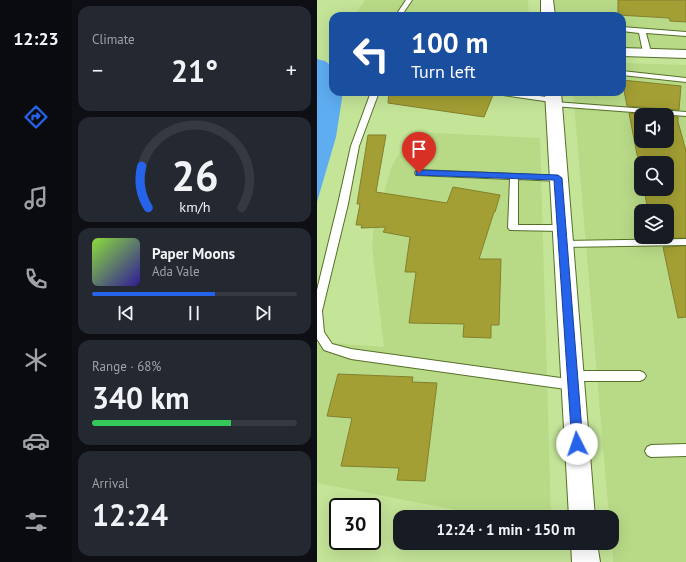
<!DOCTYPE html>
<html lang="en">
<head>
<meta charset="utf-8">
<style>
  body { margin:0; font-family:"PT Sans",sans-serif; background:#242831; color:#f1f3f6; height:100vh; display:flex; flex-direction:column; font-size:15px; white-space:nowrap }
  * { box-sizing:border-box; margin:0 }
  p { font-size:13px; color:#9ea1a6 }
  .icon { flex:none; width:22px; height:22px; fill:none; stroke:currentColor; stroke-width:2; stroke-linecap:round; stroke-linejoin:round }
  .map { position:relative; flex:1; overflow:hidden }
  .side { display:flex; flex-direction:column; gap:6px; padding:6px; background:#0d0f14; width:245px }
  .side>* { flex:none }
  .hud { position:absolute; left:12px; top:12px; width:297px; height:84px; border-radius:12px; box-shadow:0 4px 16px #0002; background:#1a4fa0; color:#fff; overflow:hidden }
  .buttons { position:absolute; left:317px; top:108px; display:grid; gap:8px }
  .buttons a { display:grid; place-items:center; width:40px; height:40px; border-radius:8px; background:#171b24; box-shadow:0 4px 16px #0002; font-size:20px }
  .speed { position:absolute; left:12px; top:498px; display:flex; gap:8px; font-size:20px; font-weight:700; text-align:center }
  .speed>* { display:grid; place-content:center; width:52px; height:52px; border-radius:50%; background:#171b24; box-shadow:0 4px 16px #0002; line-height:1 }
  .speed .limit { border:2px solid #111; border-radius:6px; background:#fff; color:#111 }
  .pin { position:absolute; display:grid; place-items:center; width:34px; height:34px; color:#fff; margin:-41px -17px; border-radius:50% 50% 50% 0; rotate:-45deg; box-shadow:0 0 4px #0007 }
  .pin .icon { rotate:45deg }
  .me { position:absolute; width:44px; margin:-22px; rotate:356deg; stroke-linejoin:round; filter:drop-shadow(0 0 3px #0008) }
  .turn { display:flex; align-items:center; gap:14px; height:84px; padding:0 16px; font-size:18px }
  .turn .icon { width:52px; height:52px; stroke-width:2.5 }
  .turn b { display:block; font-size:28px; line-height:34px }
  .big { font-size:30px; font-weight:600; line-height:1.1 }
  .side .card { flex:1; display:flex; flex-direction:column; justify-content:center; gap:6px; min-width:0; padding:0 14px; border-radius:12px; background:#242831 }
  .side .dial { align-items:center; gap:0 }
  .dial svg { height:104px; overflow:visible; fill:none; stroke:#363941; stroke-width:7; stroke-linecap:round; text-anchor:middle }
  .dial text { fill:#f1f3f6; stroke:none }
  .song { display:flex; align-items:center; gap:12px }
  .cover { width:48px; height:48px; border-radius:6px; background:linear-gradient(135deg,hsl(90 70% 55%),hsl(250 70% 35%)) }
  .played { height:4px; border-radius:2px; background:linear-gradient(90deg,#2563eb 60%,#363941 60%) }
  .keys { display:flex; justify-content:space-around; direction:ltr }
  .heat { display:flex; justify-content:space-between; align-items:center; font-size:22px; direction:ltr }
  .charge { height:6px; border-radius:3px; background:linear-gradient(90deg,#34c759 68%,#363941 0) }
  .trip { position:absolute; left:76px; top:510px; width:226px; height:40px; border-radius:12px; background:#171b24; box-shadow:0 4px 16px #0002; font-weight:600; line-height:40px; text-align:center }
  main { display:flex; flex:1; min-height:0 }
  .tab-bar { display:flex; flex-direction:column; width:72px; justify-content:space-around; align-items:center; background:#090b0e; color:#9ea1a6 }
  .tab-bar .icon { width:28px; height:28px }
  .tab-bar .on { color:#2563eb }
  .tab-bar b { font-size:18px; color:#f1f3f6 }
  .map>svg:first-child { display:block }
  .built { fill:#b8da87; fill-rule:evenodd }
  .water { fill:#5eadf1 }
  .building { fill:#a39f34; stroke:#84802c }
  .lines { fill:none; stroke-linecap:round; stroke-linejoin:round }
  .lane-casing { stroke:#557026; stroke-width:2 }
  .street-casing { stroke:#557026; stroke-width:2 }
  .lane { fill:#fff; fill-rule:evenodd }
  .street { fill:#fff; fill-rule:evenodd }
  .route { fill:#2563eb; stroke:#184099 }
</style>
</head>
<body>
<main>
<nav class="tab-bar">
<b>12:23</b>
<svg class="icon on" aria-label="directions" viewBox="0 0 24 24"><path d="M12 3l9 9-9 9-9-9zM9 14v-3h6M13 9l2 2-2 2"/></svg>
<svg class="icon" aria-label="music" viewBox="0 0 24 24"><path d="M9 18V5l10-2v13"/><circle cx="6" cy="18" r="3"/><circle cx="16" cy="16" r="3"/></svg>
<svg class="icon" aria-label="phone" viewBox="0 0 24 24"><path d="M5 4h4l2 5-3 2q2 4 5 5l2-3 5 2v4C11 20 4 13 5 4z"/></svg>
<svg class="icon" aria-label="climate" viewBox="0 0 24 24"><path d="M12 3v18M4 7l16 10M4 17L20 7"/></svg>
<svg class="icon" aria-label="car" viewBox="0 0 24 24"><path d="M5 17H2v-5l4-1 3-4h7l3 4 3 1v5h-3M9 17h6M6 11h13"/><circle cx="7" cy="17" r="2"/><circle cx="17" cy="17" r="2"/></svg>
<svg class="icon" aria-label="filters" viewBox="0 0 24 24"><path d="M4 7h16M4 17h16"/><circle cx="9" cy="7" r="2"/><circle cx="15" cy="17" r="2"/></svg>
</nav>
<section class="side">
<div class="card"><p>Climate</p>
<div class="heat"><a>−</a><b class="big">21°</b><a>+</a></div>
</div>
<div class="card dial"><svg viewBox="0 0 100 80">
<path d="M14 69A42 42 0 1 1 86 69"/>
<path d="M14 69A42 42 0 0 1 9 37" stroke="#2563eb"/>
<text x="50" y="56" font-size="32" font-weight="700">26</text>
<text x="50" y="72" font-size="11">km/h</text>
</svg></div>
<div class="card">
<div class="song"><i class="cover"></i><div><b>Paper Moons</b><p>Ada Vale</p></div></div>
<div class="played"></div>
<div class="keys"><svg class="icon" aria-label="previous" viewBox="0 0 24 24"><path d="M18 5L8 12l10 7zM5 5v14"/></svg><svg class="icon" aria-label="pause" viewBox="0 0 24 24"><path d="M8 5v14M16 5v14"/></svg><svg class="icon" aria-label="next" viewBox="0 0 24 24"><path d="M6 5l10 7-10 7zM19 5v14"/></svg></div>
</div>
<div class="card"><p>Range · 68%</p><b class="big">340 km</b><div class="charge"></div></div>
<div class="card"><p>Arrival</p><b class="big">12:24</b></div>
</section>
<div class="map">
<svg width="369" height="562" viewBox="0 0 369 562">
  <rect width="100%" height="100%" fill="#c4e498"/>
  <path class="built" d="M 48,0 L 211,0 L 212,16 L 37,16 Z
    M 230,0 L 369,0 L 369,54 L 305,52 L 305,16 L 231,16 Z
    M 305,63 L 369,65 L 369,562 L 296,562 L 295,517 L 292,517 L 256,92 L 305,92 ZM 324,115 L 350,115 L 350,141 L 324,141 ZM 324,163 L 350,163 L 350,189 L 324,189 ZM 324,211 L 350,211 L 350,237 L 324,237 Z
    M 95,132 L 223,138 L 234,517 L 175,517 L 0,483 L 0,342 L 67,347 L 55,247 L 57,225 L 75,166 Z"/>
  <path class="water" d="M 0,59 L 8,61 L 16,67 L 16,92 L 26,92 L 19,137 L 0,202 Z"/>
  <path class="building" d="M 301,0 L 369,0 L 369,22 L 353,21 L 352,18 L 301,15 Z
    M 305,80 L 364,86 L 362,110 L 310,106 Z
    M 72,92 L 154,92 L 176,95 L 167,117 L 71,103 Z
    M 312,113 L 336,115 L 324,115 L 324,141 L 350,141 L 350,116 L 361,117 L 361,122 L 369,151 L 369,238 L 337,238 L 350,237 L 350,211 L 331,211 L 327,189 L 350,189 L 350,163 L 324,163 L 324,175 Z
    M 51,135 L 69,135 L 59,192 L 130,203 L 136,187 L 183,195 L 178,212 L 177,212 L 162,259 L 184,259 L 182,325 L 174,325 L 174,338 L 146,337 L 147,324 L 92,323 L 99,272 L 88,272 L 93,237 L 66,232 L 69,227 L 44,228 L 45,225 L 39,225 L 43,204 L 40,204 Z
    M 369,246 L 369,317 L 361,318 L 346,247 Z
    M 21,374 L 96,377 L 95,382 L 120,383 L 108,481 L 80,480 L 82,468 L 24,466 L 35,418 L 10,416 Z"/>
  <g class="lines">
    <defs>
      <path id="lane" d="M 89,0 L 95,0 L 87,12 L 88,16 L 82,16 L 81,12 Z
        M 305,27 L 369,32 L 369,36 L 329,33 L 334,52 L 330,54 L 326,52 L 322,33 L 305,31 Z
        M 305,71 L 369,78 L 369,82 L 305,75 Z
        M 54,92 L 62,92 L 42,146 L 31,204 L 5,311 L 7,332 L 15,344 L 34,349 L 251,379 L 249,376 L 251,373 L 255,371 L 323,371 L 327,373 L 329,376 L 327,379 L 323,381 L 258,381 L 262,385 L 260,388 L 256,390 L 34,359 L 7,350 L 0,339 L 0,290 L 21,204 L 34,146 Z
        M 175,92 L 195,92 L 236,98 L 240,100 L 238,102 L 369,112 L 369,116 L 236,106 L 232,104 L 234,102 L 179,94 Z
        M 102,170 L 244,176 L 245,178 L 241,181 L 201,179 L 201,225 L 245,225 L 250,228 L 245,231 L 193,230 L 191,228 L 193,179 L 99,175 L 98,173 L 99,171 Z
        M 369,239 L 369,245 L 246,247 L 241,244 L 246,241 Z
        M 369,444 L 369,456 L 334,457 L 330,455 L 328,451 L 330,447 L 334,445 Z"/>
      <path id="street" d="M 224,0 L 236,0 L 238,16 L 224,16 Z
        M 305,48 L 369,50 L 369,58 L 305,56 Z
        M 228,92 L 244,92 L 278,517 L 252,517 Z
        M 254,543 L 280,543 L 283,562 L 255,562 Z"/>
    </defs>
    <use href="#lane" class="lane-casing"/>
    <use href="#street" class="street-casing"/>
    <use href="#lane" class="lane"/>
    <use href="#street" class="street"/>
  </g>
  <path class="route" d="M 102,170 L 241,175 L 245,178 L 266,444 L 264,448 L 260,449 L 256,448 L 255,444 L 237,180 L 99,175 L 99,171 Z"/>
</svg>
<div class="buttons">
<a><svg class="icon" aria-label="sound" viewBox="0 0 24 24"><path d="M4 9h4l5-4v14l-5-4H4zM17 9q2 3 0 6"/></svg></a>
<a><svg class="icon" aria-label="search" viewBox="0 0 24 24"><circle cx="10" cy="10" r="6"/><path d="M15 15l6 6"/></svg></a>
<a><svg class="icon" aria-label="layers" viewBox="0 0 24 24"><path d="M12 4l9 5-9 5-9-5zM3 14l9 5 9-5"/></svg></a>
</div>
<div class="speed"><div class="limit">30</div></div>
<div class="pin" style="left:102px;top:173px;background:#d93025"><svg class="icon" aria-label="arrive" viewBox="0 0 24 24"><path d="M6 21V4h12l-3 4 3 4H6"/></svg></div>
<svg class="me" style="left:260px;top:444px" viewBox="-20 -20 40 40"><circle r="19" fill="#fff"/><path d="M0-13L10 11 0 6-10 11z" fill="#2563eb"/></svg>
<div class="trip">12:24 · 1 min · 150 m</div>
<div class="hud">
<div class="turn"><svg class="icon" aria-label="left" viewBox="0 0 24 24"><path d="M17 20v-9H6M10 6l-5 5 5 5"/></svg><div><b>100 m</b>Turn left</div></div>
</div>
</div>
</main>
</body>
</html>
